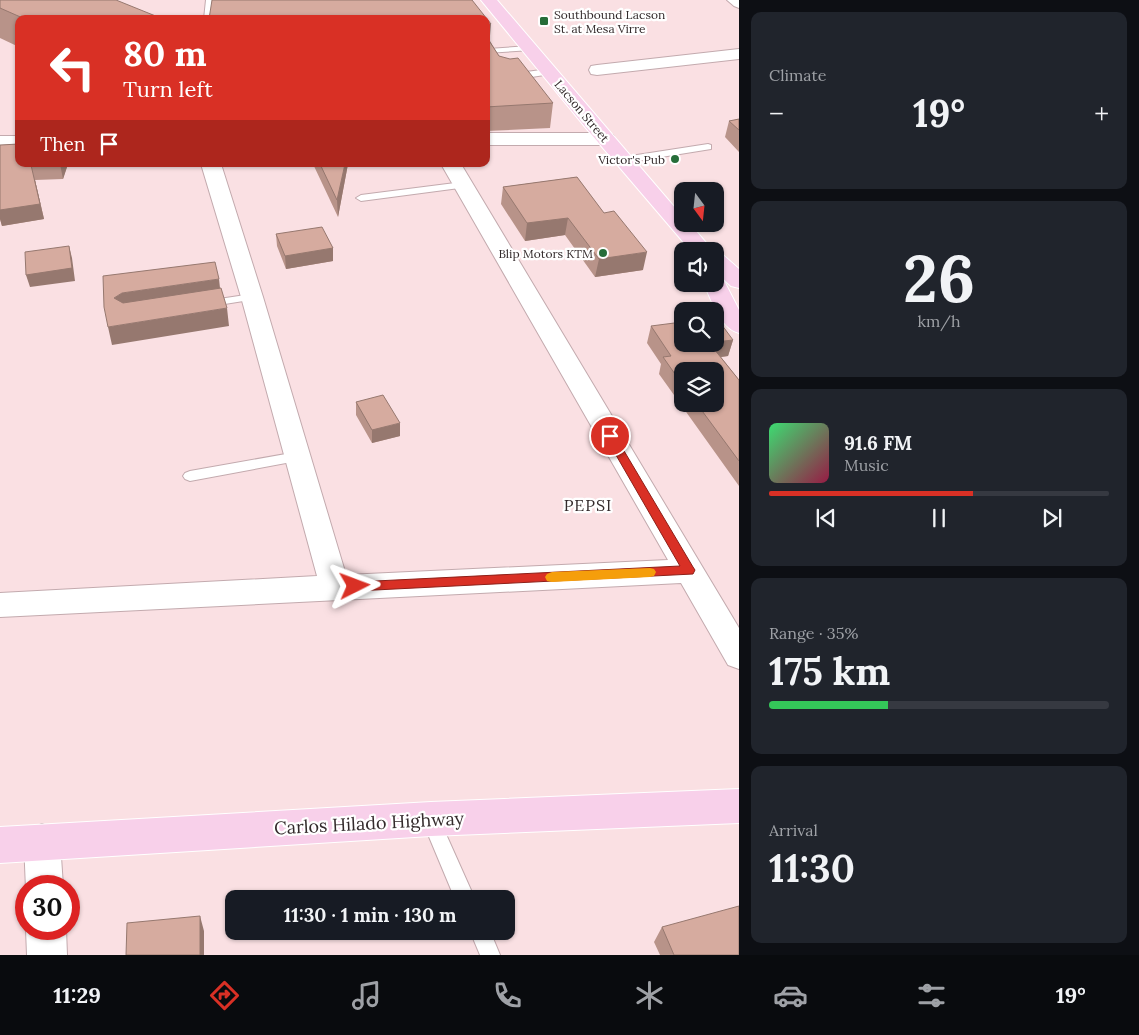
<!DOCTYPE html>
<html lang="en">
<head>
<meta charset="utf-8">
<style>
  body { margin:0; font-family:Lora,serif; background:#20242c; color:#f1f3f6; height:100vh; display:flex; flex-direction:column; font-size:19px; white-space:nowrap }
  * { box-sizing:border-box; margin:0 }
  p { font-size:16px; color:#9ea1a6 }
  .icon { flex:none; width:28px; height:28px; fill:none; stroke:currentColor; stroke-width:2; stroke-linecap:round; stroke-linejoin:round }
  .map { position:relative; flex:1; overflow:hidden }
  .panel { display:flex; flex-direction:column; gap:12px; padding:12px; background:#0d0f14; width:400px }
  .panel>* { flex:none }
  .hud { position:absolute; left:15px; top:15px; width:475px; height:152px; border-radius:10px; box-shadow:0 1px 4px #0004; background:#d93025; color:#fff; overflow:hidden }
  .needle { width:32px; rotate:165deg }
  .fabs { position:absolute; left:674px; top:182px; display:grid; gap:10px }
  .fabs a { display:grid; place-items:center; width:50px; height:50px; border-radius:10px; background:#171b24; box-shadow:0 1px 4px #0004; font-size:25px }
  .speed { position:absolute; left:15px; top:875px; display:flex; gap:10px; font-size:25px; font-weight:700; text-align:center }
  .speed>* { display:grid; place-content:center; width:65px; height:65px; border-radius:50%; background:#171b24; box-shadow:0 1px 4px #0004; line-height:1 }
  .speed .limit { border:8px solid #d22; background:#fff; color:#111 }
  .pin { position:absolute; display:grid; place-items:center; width:42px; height:42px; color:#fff; margin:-21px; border:2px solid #fff; border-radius:50%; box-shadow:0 1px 5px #0007 }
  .me { position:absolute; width:55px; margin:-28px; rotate:87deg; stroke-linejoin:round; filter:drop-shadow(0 0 4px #0008) }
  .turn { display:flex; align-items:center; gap:18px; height:105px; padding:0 25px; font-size:22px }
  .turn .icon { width:65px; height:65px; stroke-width:2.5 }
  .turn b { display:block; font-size:35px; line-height:42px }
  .then { display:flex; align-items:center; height:48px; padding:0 25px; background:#0003; gap:10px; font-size:19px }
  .big { font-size:38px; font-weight:700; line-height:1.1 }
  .panel .card { flex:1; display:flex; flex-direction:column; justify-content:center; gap:8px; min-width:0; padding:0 18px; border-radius:10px; background:#20242c }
  .panel .dial { align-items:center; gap:0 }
  .dial b { font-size:65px; line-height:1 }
  .song { display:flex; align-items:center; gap:15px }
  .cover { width:60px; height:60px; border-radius:8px; background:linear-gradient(135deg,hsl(140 70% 55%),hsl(340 70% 35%)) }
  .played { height:5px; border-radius:2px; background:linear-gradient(90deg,#d93025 60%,#363941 60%) }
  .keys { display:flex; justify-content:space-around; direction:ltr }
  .heat { display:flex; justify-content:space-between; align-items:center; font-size:28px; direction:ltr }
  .charge { height:8px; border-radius:4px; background:linear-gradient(90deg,#34c759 35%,#363941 0) }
  .trip { position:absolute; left:225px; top:890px; width:290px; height:50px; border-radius:10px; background:#171b24; box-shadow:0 1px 4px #0004; font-weight:700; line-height:50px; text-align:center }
  .menu { display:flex; height:80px; justify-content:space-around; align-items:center; background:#090b0e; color:#9ea1a6 }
  .menu .icon { width:35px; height:35px }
  .menu .on { color:#d93025 }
  .menu b { font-size:22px; color:#f1f3f6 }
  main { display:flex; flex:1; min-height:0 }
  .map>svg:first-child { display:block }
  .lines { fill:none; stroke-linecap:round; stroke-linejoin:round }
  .service-casing { stroke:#c3aaae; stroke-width:2 }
  .minor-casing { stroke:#c3aaae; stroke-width:2 }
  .primary-casing { stroke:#fff; stroke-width:2 }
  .service { fill:#fff; fill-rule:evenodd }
  .minor { fill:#fff; fill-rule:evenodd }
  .primary { fill:#f8d0ea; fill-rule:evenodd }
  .wall { fill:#b89389; fill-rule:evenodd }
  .shaded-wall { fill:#96786f }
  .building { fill:#d6ab9f; stroke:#96786f }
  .route { fill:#d93025; stroke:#8d1f18 }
  .slow { fill:#f59e0b }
  .poi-dot { fill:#266d39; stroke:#fff; stroke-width:2 }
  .labels { text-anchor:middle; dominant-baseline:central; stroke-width:4.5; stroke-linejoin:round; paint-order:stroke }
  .far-poi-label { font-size:12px; fill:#332a2b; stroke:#fff; text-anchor:end }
  .far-street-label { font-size:12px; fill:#332a2b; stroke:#fff }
  .neighbourhood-label { font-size:16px; letter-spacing:1px; fill:#332a2b; stroke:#fff }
  .near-street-label { font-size:18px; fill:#332a2b; stroke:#fff }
</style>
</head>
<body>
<main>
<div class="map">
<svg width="739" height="955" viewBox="0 0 739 955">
  <rect width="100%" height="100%" fill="#fae0e3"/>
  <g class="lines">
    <defs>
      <path id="service" d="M 206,0 L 214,0 L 212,19 L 204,19 Z
        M 529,46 L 532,46 L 532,50 L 486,53 L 488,49 Z
        M 548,69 L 551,70 L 551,74 L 512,80 L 508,77 L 512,74 Z
        M 708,144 L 711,145 L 711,149 L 624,163 L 619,160 L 624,157 Z
        M 463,182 L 468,185 L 467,187 L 361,201 L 356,198 L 361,195 Z
        M 252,294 L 258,297 L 256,299 L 206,307 L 200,304 L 206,301 Z
        M 297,452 L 302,454 L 304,457 L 302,460 L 190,481 L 185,479 L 183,476 L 185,473 L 190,471 Z
        M 431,811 L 437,814 L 475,899 L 455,899 L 422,820 L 425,814 Z
        M 470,931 L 490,931 L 500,955 L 480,955 Z"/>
      <path id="minor" d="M 727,0 L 739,0 L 739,8 L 734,6 Z
        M 739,49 L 739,59 L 597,75 L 591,74 L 589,70 L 591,66 L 597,65 Z
        M 486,133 L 606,133 L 613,135 L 615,139 L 613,143 L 606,145 L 486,145 Z
        M 0,136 L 19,136 L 19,148 L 0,148 Z
        M 201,164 L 221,164 L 263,297 L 346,575 L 668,560 L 441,164 L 461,164 L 739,628 L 739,669 L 728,665 L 681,583 L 0,617 L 0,593 L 317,576 L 241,297 Z
        M 42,824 L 55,830 L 60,842 L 63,886 L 26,886 L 26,889 L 24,842 L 29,830 Z
        M 26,929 L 66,929 L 67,955 L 27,955 Z"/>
      <path id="primary" d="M 481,0 L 497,0 L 682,216 L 682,224 L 690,224 L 713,251 L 691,251 L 586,128 Z
        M 715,253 L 723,255 L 739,269 L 739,288 L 731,286 L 715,271 Z
        M 715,277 L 723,279 L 739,310 L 739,333 C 720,328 712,301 704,284 L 715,284 Z
        M 739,789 L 739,823 L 431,836 L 0,863 L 0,827 L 431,802 Z"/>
    </defs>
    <use href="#service" class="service-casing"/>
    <use href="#minor" class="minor-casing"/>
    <use href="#primary" class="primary-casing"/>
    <use href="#service" class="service"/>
    <use href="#minor" class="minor"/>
    <use href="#primary" class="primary"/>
  </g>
  <path class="wall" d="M 0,0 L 163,19 L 19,19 L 19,47 L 0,38 Z
    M 486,19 L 490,41 L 499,56 L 553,103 L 550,128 L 486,131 Z
    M 739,119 L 739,152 L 725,137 L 729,121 Z
    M 0,145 L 19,164 L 68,164 L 63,179 L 35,180 L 44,219 L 2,226 L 0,219 Z
    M 313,164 L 348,164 L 338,217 Z
    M 577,177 L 643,270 L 595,277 L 565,235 L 525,241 L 501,204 L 503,187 Z
    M 276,234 L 333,248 L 333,261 L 286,269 L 277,246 Z
    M 651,326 L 733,340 L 728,356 L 721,357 L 739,380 L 739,486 L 659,374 L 661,364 L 647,343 ZM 682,371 L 715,404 L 682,404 Z
    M 356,402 L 400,436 L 372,443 L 356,415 Z
    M 662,927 L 739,955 L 660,955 L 654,942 Z"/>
  <path class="shaded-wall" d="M 491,24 L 489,47 L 486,47 L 486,25 Z
    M 486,107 L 488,107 L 486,128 Z
    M 60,164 L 68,164 L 63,179 Z
    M 345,164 L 348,164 L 338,217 L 337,200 Z
    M 35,180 L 44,219 L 2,226 L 0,219 L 0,210 Z
    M 568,218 L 565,235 L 525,241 L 527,223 Z
    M 69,246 L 72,258 L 75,281 L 30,287 L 26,275 Z
    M 333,248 L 333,261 L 286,269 L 285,256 Z
    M 647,252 L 643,270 L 595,277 L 599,259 Z
    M 219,279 L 221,297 L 126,311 L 114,298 L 122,293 Z
    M 227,308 L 229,326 L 112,345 L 108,327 Z
    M 733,340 L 728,356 L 705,359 L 710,344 L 715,344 L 715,342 Z
    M 400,423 L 400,436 L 372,443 L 372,430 Z
    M 200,916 L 204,931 L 204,955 L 200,955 Z"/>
  <path class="building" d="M 0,0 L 116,0 L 163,19 L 25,19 L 0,8 Z
    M 212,0 L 472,0 L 491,24 L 486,25 L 486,28 L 486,19 L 209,19 Z
    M 486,36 L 499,56 L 510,59 L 518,58 L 553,103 L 486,107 Z
    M 739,119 L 739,130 L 729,121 Z
    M 19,144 L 19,164 L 60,164 L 31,165 L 40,204 L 0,210 L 0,145 Z
    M 320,164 L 345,164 L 337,200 Z
    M 577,177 L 604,213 L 614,211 L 647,252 L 599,259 L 568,218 L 527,223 L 503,187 Z
    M 322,227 L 333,248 L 285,256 L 276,234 Z
    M 69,246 L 72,268 L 26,275 L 25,252 Z
    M 215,262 L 219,279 L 122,293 L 114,298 L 123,303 L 221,288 L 227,308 L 108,327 L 104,307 L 103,276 Z
    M 715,317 L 716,317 L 733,340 L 715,342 Z
    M 682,322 L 682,344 L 710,344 L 739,380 L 739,461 L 697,404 L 715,404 L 715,371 L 682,371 L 682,384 L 663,357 L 671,356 L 651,326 Z
    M 383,395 L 400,423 L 372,430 L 356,402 Z
    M 739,906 L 739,955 L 674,955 L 662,927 Z
    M 200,916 L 200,955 L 126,955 L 127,923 Z"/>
  <path class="route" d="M 610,433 L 614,434 L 693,567 L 695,570 L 693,574 L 355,591 L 350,590 L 348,586 L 350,583 L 355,582 L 680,566 L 605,436 Z"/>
  <path class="slow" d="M 650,568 L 654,569 L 656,572 L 654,576 L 650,577 L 552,582 L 547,581 L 545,577 L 547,574 L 552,572 Z"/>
  <g class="poi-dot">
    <rect x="539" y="16" width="10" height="10" rx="2.5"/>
    <circle cx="675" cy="159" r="5"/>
    <circle cx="603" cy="253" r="5"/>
  </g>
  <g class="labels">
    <g class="far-poi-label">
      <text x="554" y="14" text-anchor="start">Southbound Lacson<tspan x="554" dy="14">St. at Mesa Virre</tspan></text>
      <text x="665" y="159">Victor's Pub</text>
      <text x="593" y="253">Blip Motors KTM</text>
    </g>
    <g class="far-street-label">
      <text transform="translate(582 111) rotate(50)">Lacson Street</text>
    </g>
    <g class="neighbourhood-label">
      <text x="588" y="505">PEPSI</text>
    </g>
    <g class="near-street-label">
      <text transform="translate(369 823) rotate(-3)">Carlos Hilado Highway</text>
    </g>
  </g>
</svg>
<div class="fabs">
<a><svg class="needle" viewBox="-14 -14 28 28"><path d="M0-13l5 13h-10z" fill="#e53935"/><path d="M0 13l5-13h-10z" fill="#9ea1a6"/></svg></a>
<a><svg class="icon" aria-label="sound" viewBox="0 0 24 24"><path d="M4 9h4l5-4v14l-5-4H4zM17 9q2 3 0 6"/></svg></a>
<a><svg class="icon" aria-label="search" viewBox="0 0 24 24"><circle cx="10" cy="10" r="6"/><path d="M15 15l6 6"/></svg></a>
<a><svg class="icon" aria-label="layers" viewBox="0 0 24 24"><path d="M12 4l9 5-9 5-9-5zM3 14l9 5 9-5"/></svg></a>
</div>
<div class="speed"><div class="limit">30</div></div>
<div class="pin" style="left:610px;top:436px;background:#d93025"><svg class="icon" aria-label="arrive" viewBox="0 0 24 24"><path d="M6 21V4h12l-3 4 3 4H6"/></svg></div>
<svg class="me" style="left:355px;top:586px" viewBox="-20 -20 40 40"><path d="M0-17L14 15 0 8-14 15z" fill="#d93025" stroke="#fff" stroke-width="4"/></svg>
<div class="trip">11:30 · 1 min · 130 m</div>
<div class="hud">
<div class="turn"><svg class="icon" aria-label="left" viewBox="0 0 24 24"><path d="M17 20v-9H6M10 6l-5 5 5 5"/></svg><div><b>80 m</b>Turn left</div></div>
<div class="then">Then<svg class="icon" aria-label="arrive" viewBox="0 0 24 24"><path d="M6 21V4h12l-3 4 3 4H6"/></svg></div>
</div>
</div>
<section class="panel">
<div class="card"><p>Climate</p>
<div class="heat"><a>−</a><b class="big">19°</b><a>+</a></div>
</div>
<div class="card dial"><b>26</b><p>km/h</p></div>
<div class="card">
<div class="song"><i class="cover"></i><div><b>91.6 FM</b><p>Music</p></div></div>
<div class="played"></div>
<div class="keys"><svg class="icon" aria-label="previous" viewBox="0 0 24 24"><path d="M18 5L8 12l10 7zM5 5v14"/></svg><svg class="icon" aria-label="pause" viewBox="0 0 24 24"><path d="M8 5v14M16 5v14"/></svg><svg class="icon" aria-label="next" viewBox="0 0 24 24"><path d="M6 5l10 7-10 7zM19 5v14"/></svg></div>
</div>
<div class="card"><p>Range · 35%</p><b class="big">175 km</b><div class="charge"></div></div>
<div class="card"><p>Arrival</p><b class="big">11:30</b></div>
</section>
</main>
<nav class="menu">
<b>11:29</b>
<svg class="icon on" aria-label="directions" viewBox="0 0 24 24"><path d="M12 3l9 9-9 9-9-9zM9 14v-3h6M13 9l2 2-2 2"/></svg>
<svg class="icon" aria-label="music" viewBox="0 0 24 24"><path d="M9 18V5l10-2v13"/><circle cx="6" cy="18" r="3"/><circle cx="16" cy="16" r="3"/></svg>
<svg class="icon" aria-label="phone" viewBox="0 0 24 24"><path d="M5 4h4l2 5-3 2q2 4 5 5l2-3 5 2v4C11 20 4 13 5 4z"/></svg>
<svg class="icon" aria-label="climate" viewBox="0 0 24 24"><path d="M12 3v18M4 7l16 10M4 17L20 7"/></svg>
<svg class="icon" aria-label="car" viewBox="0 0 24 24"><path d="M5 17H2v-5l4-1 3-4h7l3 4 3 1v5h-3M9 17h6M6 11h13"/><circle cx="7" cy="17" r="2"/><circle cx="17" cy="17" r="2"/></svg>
<svg class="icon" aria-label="filters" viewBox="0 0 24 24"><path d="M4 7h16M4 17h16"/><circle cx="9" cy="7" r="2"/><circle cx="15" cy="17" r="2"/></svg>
<b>19°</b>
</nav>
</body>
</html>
